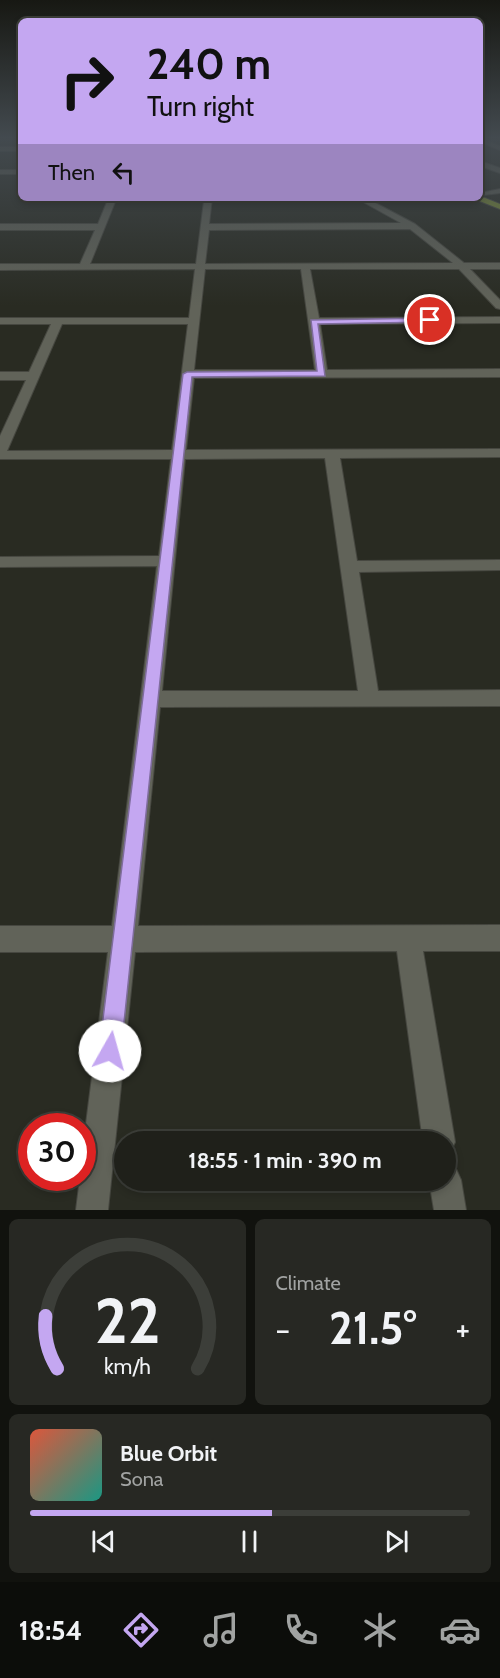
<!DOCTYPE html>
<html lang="en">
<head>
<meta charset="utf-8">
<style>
  body { margin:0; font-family:Cabin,sans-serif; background:#272823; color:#f1f3f6; height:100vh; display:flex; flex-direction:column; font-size:22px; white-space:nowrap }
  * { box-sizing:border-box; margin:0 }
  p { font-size:20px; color:#a1a3a2 }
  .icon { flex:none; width:33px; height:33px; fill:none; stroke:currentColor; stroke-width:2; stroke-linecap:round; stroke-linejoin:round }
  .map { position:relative; height:1210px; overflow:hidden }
  .drawer { display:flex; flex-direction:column; gap:9px; padding:9px; background:#11120e; flex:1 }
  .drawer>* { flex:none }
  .hud { position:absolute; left:18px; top:18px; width:465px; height:183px; border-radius:9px; box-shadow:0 3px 9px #0003,0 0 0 2px #3c3e39; background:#c4a7f1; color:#111; overflow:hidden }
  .speed { position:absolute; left:18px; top:1113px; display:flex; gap:12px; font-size:30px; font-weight:700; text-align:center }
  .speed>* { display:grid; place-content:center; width:78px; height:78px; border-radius:50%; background:#1f201a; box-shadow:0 3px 9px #0003,0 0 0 2px #3c3e39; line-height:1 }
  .speed .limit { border:9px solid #d22; background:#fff; color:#111 }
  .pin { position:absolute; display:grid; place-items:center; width:51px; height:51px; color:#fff; margin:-26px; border:3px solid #fff; border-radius:50%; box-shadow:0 2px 6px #0007 }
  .me { position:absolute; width:66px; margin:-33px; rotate:7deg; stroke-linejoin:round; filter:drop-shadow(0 0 4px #0008) }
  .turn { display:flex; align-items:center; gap:21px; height:126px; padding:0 30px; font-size:27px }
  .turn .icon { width:78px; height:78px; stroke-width:2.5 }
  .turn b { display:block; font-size:42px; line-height:51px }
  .then { display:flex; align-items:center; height:57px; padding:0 30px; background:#0003; gap:12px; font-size:22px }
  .big { font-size:45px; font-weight:700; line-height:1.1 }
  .drawer .tile { flex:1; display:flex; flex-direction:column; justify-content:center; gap:9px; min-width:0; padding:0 21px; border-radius:9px; background:#272823 }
  .drawer .dial { align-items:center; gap:0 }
  .dial svg { height:156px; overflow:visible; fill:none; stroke:#3c3e39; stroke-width:7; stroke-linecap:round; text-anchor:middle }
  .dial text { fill:#f1f3f6; stroke:none }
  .song { display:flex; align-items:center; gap:18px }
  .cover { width:72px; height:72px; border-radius:9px; background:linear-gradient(135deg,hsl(10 70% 55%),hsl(170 70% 35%)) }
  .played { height:6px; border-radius:3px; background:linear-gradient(90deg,#c4a7f1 55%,#3c3e39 55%) }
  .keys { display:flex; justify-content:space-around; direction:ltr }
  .heat { display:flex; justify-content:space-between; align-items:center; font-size:33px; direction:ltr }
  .drawer .tiles { flex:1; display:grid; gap:9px; grid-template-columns:1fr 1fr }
  .tile:last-child { grid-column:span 2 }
  .trip { position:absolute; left:114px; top:1131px; width:342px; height:60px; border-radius:30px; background:#1f201a; box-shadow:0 3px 9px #0003,0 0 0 2px #3c3e39; font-weight:700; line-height:60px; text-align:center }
  .tab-bar { display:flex; height:96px; justify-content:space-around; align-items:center; background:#0c0d0a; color:#a1a3a2 }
  .tab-bar .icon { width:42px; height:42px }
  .tab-bar .active { color:#c4a7f1 }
  .tab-bar b { font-size:27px; color:#f1f3f6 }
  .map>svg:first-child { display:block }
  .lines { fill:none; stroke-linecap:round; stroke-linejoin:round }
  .minor-casing { stroke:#464740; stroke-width:2 }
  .highway-casing { stroke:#464740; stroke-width:2 }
  .minor { fill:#616359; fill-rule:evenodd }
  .highway { fill:#849735; fill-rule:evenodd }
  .route { fill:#c4a7f1; stroke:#7f6d9d; stroke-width:1.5 }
</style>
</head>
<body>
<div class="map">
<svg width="500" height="1210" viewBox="0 0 500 1210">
  <rect width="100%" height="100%" fill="#292b22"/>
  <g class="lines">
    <defs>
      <path id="minor" d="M 480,138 L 500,146 L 500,150 L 480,142 Z
        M 0,147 L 21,147 L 21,151 L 0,151 Z
        M 480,161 L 500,168 L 500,173 L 480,166 Z
        M 0,170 L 21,170 L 21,174 L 0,174 Z
        M 500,189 L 500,193 L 484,195 L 480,193 Z
        M 25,198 L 212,198 L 209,224 L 401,223 L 356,198 L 366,198 L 415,224 L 464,263 L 500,263 L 500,269 L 470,269 L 500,300 L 500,309 L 496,308 L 459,269 L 310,269 L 319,318 L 500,317 L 500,323 L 320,324 L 327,370 L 500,369 L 500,377 L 194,378 L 186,450 L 500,449 L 500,457 L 340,458 L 357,561 L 500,560 L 500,570 L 359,572 L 378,691 L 500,690 L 500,706 L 160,707 L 138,926 L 500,925 L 500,951 L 423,951 L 455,1142 L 450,1153 L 446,1155 L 446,1142 L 423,1142 L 397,951 L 135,952 L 108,1210 L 76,1210 L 80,1178 L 82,1178 L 82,1155 L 108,952 L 0,952 L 0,926 L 112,926 L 157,566 L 0,567 L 0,557 L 159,556 L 171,459 L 0,459 L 0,436 L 26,380 L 0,380 L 0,372 L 29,372 L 51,324 L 0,324 L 0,318 L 189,318 L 195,269 L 0,270 L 0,264 L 80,264 L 95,230 L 0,230 L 0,224 L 98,224 L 107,202 L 27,202 L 23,200 ZM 204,201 L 196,264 L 90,264 L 115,202 ZM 410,229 L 453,263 L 205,264 L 209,230 ZM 205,269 L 301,269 L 315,370 L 194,370 ZM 62,324 L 188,324 L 172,450 L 7,451 ZM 325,458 L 358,691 L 162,691 L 185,459 Z
        M 446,1164 L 456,1169 L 461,1180 L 466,1210 L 434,1210 L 429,1180 L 446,1180 Z"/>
      <path id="highway" d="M 480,196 L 500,204 L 500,209 L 477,200 L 476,198 L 480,198 Z"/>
    </defs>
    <use href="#minor" class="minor-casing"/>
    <use href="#highway" class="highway-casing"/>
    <use href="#minor" class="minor"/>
    <use href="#highway" class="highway"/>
  </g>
  <linearGradient id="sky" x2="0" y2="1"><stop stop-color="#171813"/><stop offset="0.45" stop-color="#434a4f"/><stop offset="1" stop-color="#434a4f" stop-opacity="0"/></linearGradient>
  <rect width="500" height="306" fill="url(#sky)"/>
  <path class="route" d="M 430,318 L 433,318 L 433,322 L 318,324 L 325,376 L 192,377 L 121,1051 L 118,1059 L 110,1062 L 102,1059 L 99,1051 L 183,374 L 187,372 L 317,371 L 311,320 Z"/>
</svg>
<div class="speed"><div class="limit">30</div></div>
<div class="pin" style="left:430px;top:320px;background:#d93025"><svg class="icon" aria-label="arrive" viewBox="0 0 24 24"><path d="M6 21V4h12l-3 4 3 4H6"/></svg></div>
<svg class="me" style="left:110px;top:1051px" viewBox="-20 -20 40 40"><circle r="19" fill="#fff"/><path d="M0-13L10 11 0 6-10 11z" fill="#c4a7f1"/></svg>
<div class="trip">18:55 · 1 min · 390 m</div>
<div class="hud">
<div class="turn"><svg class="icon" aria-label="right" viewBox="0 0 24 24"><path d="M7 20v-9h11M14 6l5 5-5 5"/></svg><div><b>240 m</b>Turn right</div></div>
<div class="then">Then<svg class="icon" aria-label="left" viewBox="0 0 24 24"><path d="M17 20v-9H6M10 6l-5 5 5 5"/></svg></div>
</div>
</div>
<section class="drawer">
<div class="tiles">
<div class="tile dial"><svg viewBox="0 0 100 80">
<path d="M14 69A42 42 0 1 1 86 69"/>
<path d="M14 69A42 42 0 0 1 8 42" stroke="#c4a7f1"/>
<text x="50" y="56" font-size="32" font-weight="700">22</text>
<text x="50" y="72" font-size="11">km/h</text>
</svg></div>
<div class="tile"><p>Climate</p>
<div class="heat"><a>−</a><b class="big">21.5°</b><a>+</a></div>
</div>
<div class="tile">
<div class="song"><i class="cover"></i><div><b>Blue Orbit</b><p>Sona</p></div></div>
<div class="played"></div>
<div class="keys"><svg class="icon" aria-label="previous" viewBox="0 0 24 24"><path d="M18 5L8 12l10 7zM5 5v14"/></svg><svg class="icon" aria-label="pause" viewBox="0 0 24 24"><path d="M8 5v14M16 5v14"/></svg><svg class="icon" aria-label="next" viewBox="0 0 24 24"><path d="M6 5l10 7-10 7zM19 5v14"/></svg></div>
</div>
</div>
</section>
<nav class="tab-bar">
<b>18:54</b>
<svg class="icon active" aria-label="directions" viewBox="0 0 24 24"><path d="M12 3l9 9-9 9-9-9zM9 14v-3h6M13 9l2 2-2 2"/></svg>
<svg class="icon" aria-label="music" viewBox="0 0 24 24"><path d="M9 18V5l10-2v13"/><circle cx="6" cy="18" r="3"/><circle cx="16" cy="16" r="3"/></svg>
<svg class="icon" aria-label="phone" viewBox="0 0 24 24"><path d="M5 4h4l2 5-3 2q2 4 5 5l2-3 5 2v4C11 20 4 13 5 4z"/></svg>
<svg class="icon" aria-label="climate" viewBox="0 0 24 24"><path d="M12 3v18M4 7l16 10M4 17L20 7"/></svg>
<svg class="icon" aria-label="car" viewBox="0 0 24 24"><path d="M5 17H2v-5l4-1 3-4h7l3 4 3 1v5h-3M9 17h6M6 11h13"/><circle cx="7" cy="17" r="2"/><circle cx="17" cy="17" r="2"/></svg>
</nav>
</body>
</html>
